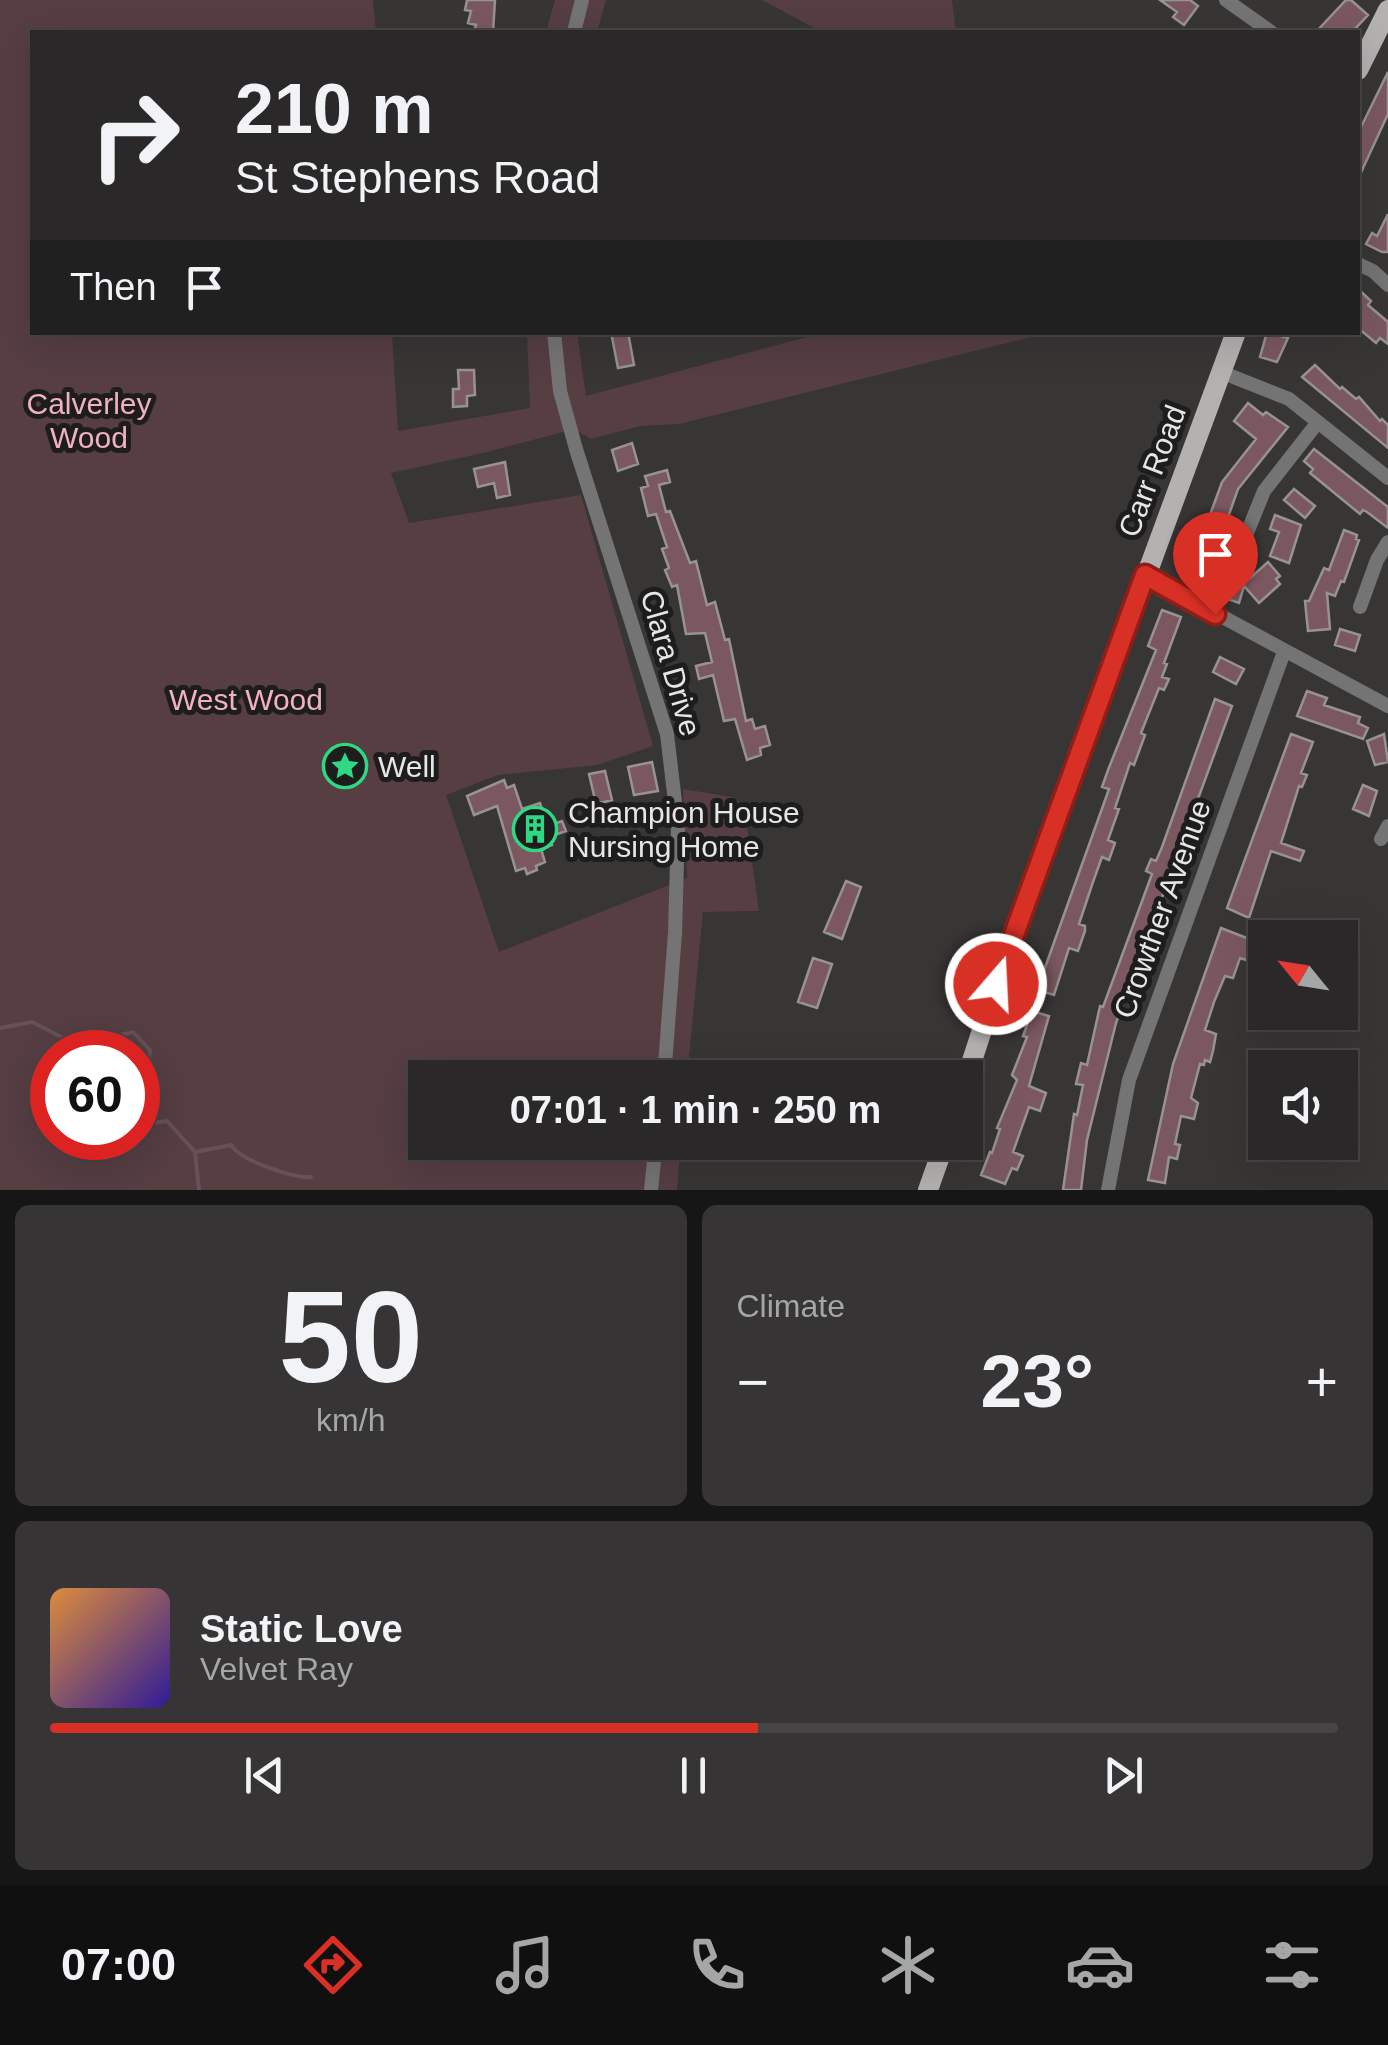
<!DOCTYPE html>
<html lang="en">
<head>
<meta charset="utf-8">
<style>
  body { margin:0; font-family:Helvetica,sans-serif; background:#363434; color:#f1f3f6; height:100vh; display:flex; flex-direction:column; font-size:38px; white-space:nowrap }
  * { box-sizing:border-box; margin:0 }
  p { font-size:32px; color:#a5a6a8 }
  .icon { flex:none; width:55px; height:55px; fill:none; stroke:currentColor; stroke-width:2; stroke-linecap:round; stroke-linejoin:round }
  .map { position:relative; height:1190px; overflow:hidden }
  .details { display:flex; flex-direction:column; gap:15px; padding:15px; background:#171616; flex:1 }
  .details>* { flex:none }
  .banner { position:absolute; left:30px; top:30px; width:1330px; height:305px; border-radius:0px; box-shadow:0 10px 40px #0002,0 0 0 2px #464445; background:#2a2828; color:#f1f3f6; overflow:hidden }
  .needle { width:65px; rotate:300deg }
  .fabs { position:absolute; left:1248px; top:920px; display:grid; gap:20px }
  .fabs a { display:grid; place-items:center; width:110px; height:110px; border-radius:0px; background:#2a2828; box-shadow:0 10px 40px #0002,0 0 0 2px #464445; font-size:50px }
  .speed { position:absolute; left:30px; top:1030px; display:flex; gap:20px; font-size:50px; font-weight:700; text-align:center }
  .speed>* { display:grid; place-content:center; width:130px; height:130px; border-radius:50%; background:#2a2828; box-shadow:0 10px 40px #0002,0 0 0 2px #464445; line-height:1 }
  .speed .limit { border:15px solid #d22; background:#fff; color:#111 }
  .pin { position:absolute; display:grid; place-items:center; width:85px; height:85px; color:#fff; margin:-102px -42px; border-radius:50% 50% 50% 0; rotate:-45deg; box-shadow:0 0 10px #0007 }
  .pin .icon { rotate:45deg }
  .me { position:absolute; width:110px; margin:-55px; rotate:19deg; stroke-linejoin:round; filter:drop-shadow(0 0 8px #0008) }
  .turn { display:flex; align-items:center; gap:35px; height:210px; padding:0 40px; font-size:45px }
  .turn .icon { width:130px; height:130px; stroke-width:2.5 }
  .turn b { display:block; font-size:70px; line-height:85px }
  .then { display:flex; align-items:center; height:95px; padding:0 40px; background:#0003; gap:20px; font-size:38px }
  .big { font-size:75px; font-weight:800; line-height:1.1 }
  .details .tile { flex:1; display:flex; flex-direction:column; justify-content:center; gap:15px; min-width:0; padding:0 35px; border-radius:15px; background:#363434 }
  .details .dial { align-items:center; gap:0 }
  .dial b { font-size:130px; line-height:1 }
  .song { display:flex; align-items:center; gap:30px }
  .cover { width:120px; height:120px; border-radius:15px; background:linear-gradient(135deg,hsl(30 70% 55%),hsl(250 70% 35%)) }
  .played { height:10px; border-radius:5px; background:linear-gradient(90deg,#d93025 55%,#464445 55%) }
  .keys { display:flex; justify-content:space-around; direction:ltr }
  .heat { display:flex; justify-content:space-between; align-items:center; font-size:55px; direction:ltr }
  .details .tiles { flex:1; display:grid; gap:15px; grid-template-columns:1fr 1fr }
  .tile:last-child { grid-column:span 2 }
  .trip { position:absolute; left:408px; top:1060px; width:575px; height:100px; border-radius:0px; background:#2a2828; box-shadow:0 10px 40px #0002,0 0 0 2px #464445; font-weight:800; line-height:100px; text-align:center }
  .tab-bar { display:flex; height:160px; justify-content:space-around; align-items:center; background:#111010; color:#a5a6a8 }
  .tab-bar .icon { width:70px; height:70px }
  .tab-bar .active { color:#d93025 }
  .tab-bar b { font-size:45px; color:#f1f3f6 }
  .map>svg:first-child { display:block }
  .green { fill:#563e43; fill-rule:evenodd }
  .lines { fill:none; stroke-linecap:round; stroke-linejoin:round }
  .stream { stroke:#655156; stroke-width:4 }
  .building { fill:#7b5860; stroke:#979393; stroke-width:2.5 }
  .minor { stroke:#757474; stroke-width:14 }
  .primary { stroke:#b4b1b1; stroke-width:20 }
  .route-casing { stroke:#8d1f18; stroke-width:25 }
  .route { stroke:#d93025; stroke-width:18 }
  .labels { text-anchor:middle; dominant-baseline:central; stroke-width:10; stroke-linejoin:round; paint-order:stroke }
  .park-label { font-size:30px; fill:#f1b1be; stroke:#1e1d1d }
  .street-label { font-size:30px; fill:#e7e5e5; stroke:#1e1d1d }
  .poi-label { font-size:30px; fill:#e7e5e5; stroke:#1e1d1d; text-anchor:start }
</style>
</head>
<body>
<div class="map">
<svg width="1388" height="1190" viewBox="0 0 1388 1190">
  <rect width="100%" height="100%" fill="#383535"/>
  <path class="green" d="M 0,0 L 373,0 L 376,32 L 32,32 L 32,332 L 392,333 L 398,431 L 530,408 L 527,333 L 577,333 L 586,396 L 822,333 L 1047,333 L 679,424 L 640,426 L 591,439 L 574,429 L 483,453 L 391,473 L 409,523 L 581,495 L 653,746 L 597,765 L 498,775 L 446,795 L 499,952 L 687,878 L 683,789 L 732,797 L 744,805 L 759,911 L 703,912 L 687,1077 L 425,1078 L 425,1142 L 681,1143 L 677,1190 L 0,1190 ZM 52,1052 L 138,1052 L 138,1138 L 52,1138 Z
    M 555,0 L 606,0 L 597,32 L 546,32 Z
    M 762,0 L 952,0 L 956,32 L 822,32 Z"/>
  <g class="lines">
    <path class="stream" d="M 0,1028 L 32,1022 L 77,1045 L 133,1032 L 150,1050 L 141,1115 L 152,1123 L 167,1121 L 195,1152 L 199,1190
      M 195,1152 L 231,1145 C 241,1161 293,1178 311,1177"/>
  </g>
  <path class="building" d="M 467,0 L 495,0 L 493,32 L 474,32 L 476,25 L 468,23 L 471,11 L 465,10 Z
    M 1160,0 L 1190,0 L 1198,6 L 1184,25 L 1173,17 L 1177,12 Z
    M 1346,0 L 1351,0 L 1368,15 L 1352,32 L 1316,32 Z
    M 1388,72 L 1388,114 L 1358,179 L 1358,128 L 1360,129 Z
    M 1388,214 L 1388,252 L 1382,252 L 1366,244 L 1372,233 L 1377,236 Z
    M 1358,289 L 1371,301 L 1368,305 L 1388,322 L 1388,344 L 1380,338 L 1376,343 L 1358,328 Z
    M 611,332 L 628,332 L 634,365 L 618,368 Z
    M 1267,332 L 1288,338 L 1277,362 L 1260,357 Z
    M 1315,365 L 1340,389 L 1342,387 L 1356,399 L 1359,397 L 1380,421 L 1382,419 L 1388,425 L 1388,448 L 1302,377 Z
    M 458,370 L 474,370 L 475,395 L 467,396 L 467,406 L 453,407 L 453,389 L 459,389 Z
    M 1248,403 L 1263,415 L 1266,412 L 1288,427 L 1238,489 L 1220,540 L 1215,538 L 1210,567 L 1249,579 L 1268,562 L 1280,576 L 1276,579 L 1280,584 L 1259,603 L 1244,586 L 1239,603 L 1213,594 L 1215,586 L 1205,583 L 1209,568 L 1189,565 L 1191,551 L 1195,552 L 1197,545 L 1199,545 L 1222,482 L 1256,439 L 1234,421 Z
    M 632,443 L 638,464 L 618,471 L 612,450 Z
    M 1314,449 L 1388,507 L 1388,528 L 1367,512 L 1363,510 L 1360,514 L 1310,473 L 1313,469 L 1304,461 Z
    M 505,462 L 510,495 L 497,498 L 494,483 L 478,487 L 474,469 Z
    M 667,470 L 670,482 L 659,485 L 666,512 L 670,511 L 690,563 L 696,561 L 707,605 L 715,602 L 725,640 L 729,639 L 746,721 L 752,719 L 755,729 L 765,726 L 770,745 L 760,748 L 761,755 L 747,760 L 735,719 L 724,721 L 713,675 L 699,679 L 696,666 L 712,662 L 705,633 L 686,634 L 677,585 L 672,587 L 665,570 L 669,568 L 662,549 L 667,547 L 656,514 L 648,516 L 641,488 L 648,486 L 645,476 Z
    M 1294,489 L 1315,506 L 1305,518 L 1284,500 Z
    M 1275,515 L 1301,525 L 1289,563 L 1270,556 L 1279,532 L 1270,529 Z
    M 1344,530 L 1357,535 L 1356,539 L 1359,540 L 1344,582 L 1341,581 L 1335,596 L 1327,593 L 1330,629 L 1308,631 L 1305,601 L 1309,601 L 1324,568 L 1329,570 Z
    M 1162,610 L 1181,617 L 1164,663 L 1167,664 L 1162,677 L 1169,679 L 1164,690 L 1159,688 L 1141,733 L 1145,735 L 1134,765 L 1130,763 L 1115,808 L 1119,809 L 1108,840 L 1115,843 L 1109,860 L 1102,857 L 1093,882 L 1079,924 L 1085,926 L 1085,931 L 1078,951 L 1069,948 L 1054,995 L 1037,990 L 1109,789 L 1102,787 L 1108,770 L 1156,650 L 1148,646 Z
    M 1340,629 L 1360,635 L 1355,651 L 1335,645 Z
    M 1220,657 L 1244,669 L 1236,684 L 1213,672 Z
    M 1307,691 L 1327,698 L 1324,705 L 1360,717 L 1358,723 L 1368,728 L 1363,739 L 1297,716 Z
    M 1215,699 L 1232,706 L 1116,1023 L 1087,1140 L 1081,1190 L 1063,1190 L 1074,1114 L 1077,1115 L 1083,1085 L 1076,1084 L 1081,1063 L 1087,1065 L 1100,1006 L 1103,1007 L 1152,874 L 1146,871 L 1151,859 L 1156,861 L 1162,847 Z
    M 1291,734 L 1313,742 L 1301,773 L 1307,775 L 1302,787 L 1299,786 L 1281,843 L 1304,851 L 1300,861 L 1271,851 L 1249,918 L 1227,908 Z
    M 1384,734 L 1388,762 L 1375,765 L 1367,741 Z
    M 652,762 L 658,791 L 634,795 L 628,767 Z
    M 605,771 L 612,800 L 596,804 L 589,774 Z
    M 504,780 L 507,788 L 514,785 L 522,809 L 540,803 L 548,826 L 562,821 L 566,831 L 549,837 L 552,845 L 541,849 L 545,862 L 536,866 L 537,870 L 527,874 L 525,868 L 516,871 L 497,806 L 474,815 L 467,796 Z
    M 1363,785 L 1377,791 L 1369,816 L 1353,809 Z
    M 846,881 L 861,887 L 842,939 L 824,932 Z
    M 1221,928 L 1257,942 L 1249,961 L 1240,958 L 1233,978 L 1225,976 L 1214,1002 L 1205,1030 L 1216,1034 L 1213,1051 L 1210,1062 L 1205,1060 L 1204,1065 L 1200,1064 L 1191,1098 L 1198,1103 L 1194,1119 L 1181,1116 L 1175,1144 L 1180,1145 L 1177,1159 L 1169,1157 L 1165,1183 L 1148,1180 L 1173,1064 Z
    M 813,958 L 832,964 L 817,1008 L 798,1002 Z
    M 1032,1011 L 1049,1016 L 1029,1086 L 1046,1093 L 1040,1111 L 1029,1107 L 1013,1152 L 1023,1156 L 1017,1170 L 1012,1168 L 1005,1184 L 981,1175 L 990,1152 L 992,1153 L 1000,1129 L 997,1128 L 1017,1080 L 1012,1075 L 1027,1037 L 1023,1036 Z"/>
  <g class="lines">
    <path class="minor" d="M 1226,0 L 1271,32
      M 574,32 L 582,0
      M 1358,264 L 1373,271 L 1388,285
      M 554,332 L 560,391 L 576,449 L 667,734 L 678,827 L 675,933 L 664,1078
      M 1221,372 L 1289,399 L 1388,478
      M 1243,543 L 1264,491 L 1318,422
      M 1145,575 L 1388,706
      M 1360,607 L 1377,560 L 1388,542
      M 1381,839 L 1388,826
      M 651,1190 L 656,1142
      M 1108,1190 L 1129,1080 L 1284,652"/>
    <path class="primary" d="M 1358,70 L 1388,10
      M 965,1082 L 1009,948 L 1236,332
      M 928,1190 L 945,1142"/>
  </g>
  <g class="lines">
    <defs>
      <path id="route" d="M 996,984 L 1145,575 L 1215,614"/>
    </defs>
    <use href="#route" class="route-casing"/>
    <use href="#route" class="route"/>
  </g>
  <defs>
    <symbol id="sight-ring" viewBox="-11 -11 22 22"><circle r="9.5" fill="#1e1d1d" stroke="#2fd883" stroke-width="1.5"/><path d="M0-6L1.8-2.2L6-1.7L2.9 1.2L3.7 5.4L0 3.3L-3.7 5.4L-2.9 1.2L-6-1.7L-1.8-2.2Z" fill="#2fd883"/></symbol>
    <symbol id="building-ring" viewBox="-11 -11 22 22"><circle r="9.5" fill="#1e1d1d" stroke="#2fd883" stroke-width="1.5"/><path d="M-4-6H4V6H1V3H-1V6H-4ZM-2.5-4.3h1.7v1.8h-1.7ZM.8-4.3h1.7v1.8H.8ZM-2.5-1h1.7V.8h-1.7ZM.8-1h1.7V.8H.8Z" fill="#2fd883"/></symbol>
  </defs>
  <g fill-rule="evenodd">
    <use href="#sight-ring" x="320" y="741" width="50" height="50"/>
    <use href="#building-ring" x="510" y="804" width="50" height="50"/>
  </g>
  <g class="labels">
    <g class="park-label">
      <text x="89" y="403">Calverley<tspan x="89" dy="34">Wood</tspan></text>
      <text x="246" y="699">West Wood</text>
    </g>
    <g class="street-label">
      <text transform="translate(1152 471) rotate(-69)">Carr Road</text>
      <text transform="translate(671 663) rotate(74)">Clara Drive</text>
      <text transform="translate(1162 909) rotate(-70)">Crowther Avenue</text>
    </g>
    <g class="poi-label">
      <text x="378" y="766">Well</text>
      <text x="568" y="812">Champion House<tspan x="568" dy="34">Nursing Home</tspan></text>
    </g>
  </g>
</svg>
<div class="fabs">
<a><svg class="needle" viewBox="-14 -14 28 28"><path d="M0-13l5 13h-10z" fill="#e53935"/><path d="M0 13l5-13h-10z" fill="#a5a6a8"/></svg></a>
<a><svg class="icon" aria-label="sound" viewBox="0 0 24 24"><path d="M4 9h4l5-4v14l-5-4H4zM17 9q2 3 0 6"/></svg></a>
</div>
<div class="speed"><div class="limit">60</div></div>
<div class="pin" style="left:1215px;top:614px;background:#d93025"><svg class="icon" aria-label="arrive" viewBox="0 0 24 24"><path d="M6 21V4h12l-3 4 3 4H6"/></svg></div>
<svg class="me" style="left:996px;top:984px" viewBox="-20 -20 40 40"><circle r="17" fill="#d93025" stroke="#fff" stroke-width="3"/><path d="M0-11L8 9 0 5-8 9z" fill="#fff"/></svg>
<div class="trip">07:01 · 1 min · 250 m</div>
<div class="banner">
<div class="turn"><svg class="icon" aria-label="right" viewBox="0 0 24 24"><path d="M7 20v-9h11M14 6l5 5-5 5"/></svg><div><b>210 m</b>St Stephens Road</div></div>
<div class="then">Then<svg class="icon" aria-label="arrive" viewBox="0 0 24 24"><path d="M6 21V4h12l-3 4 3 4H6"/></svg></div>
</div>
</div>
<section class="details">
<div class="tiles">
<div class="tile dial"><b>50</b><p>km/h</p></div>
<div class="tile"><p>Climate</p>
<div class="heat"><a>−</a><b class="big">23°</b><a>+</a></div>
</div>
<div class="tile">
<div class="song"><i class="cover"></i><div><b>Static Love</b><p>Velvet Ray</p></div></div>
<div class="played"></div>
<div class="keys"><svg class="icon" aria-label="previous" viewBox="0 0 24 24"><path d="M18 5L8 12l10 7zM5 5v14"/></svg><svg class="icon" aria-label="pause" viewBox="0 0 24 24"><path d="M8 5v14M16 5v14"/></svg><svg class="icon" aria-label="next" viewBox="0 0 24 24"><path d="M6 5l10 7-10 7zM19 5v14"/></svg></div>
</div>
</div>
</section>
<nav class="tab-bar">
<b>07:00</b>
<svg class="icon active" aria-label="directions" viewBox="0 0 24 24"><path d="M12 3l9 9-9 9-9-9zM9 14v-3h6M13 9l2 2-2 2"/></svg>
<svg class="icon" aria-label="music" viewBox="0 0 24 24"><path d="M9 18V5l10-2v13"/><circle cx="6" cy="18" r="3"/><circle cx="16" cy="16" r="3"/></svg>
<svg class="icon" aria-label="phone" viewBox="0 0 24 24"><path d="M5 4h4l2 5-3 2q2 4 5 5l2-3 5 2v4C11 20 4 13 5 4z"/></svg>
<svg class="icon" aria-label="climate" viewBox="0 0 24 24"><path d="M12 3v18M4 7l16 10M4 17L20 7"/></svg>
<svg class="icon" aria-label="car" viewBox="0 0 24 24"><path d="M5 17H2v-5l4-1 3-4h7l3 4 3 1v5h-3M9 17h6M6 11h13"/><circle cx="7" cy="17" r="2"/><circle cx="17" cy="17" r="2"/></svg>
<svg class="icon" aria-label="filters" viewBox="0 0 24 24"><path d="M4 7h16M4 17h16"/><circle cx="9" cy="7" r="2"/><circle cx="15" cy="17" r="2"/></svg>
</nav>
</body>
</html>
